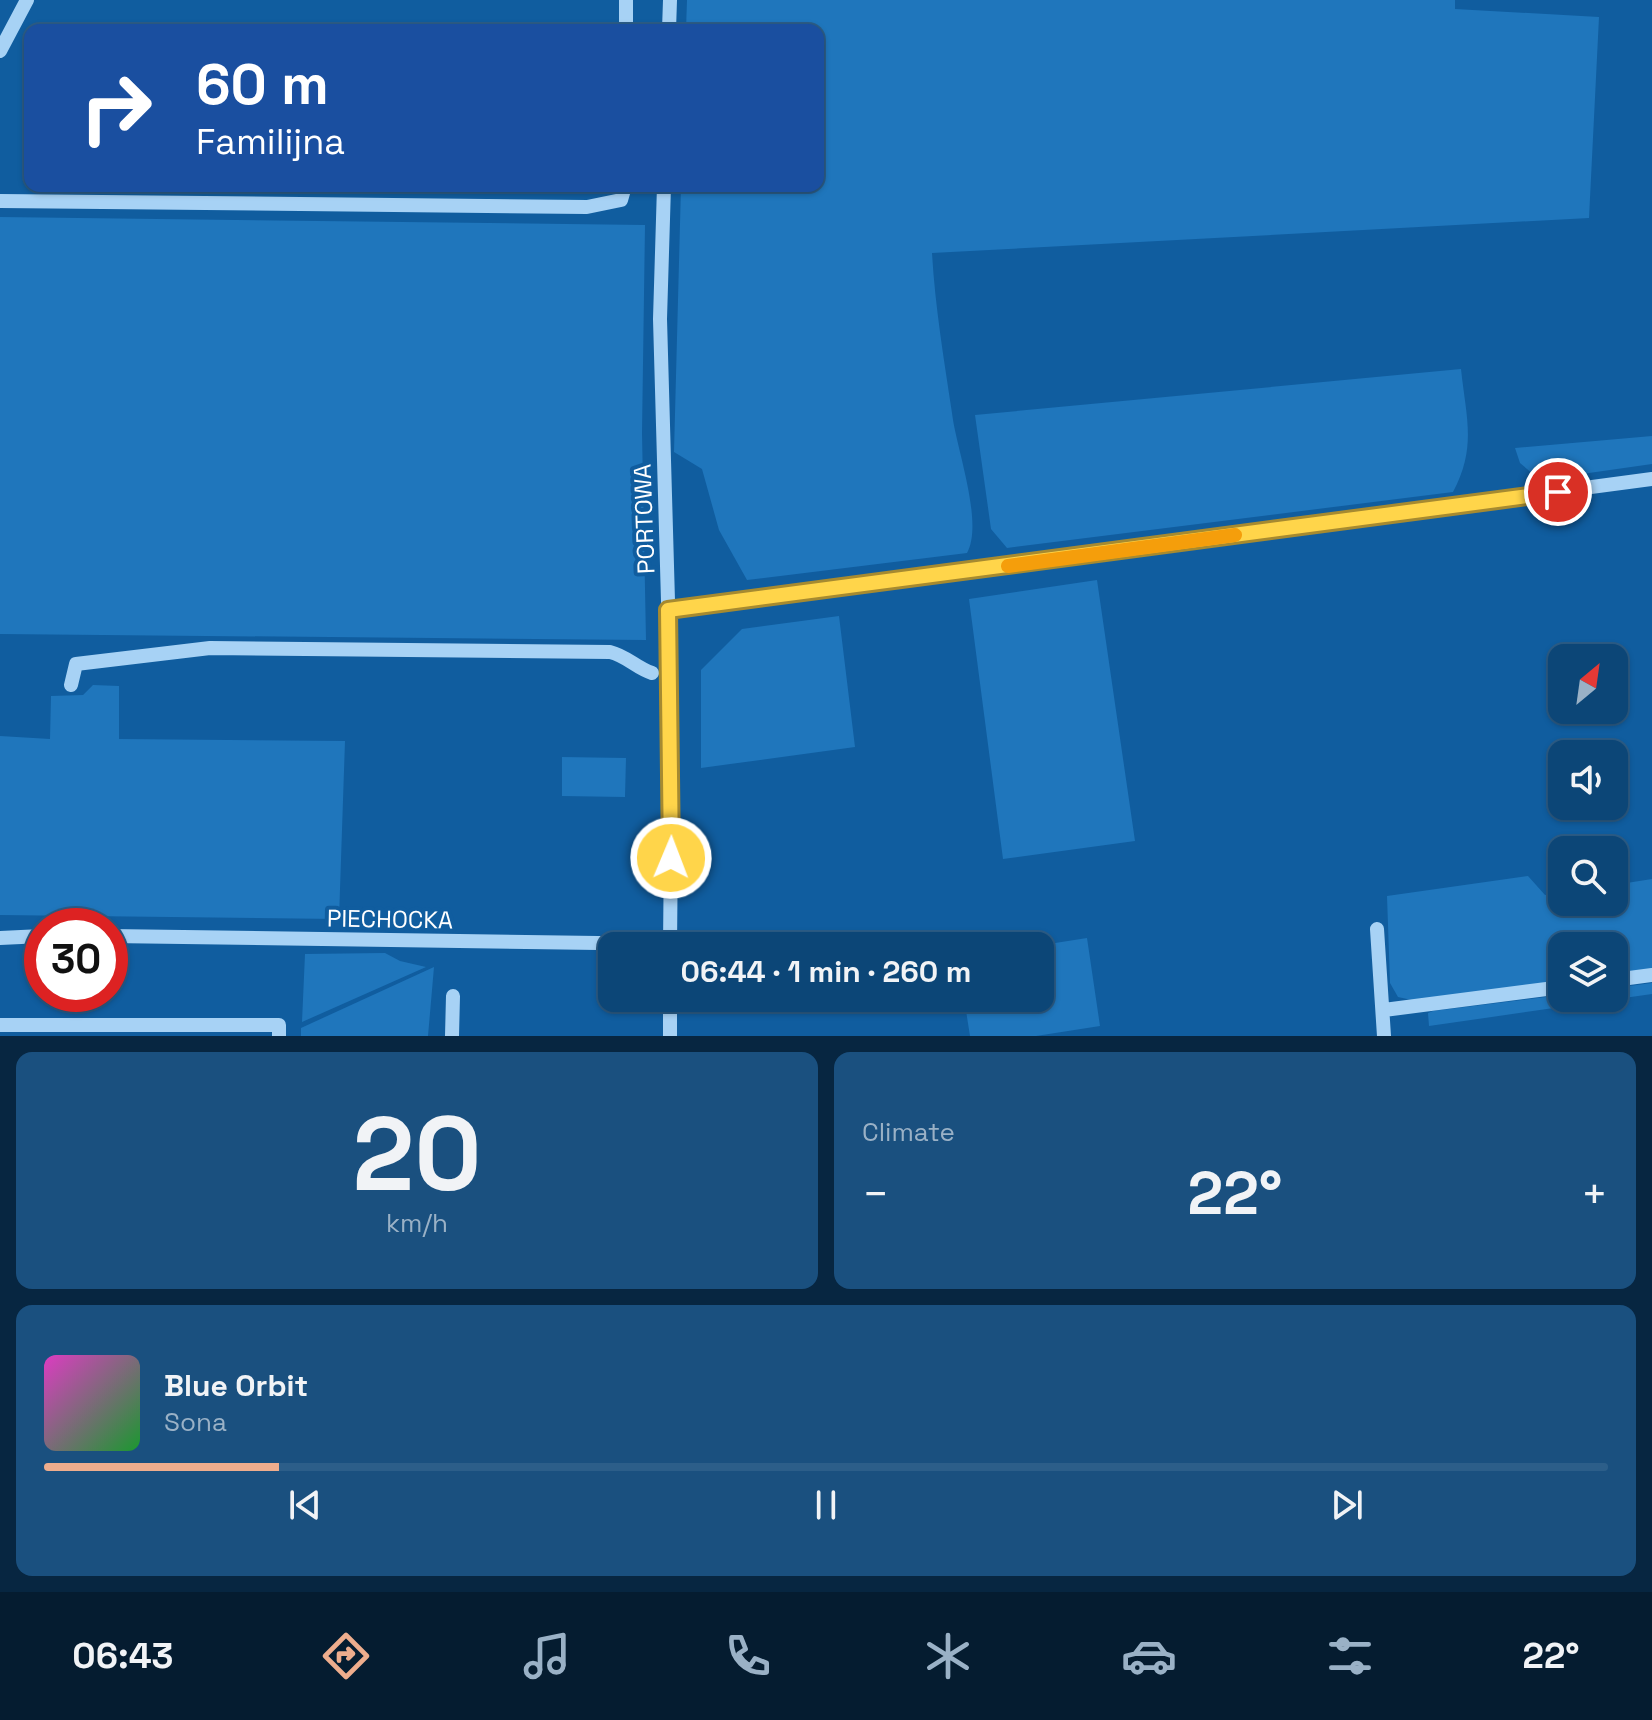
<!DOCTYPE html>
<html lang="en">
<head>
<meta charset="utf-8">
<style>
  body { margin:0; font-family:"Space Grotesk",sans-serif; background:#1a507f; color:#f1f3f6; height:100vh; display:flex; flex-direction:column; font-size:30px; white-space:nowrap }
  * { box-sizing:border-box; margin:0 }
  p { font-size:26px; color:#9ab1c6 }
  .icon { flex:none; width:44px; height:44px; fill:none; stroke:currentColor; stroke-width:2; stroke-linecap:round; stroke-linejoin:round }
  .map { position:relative; height:1036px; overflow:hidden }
  .sheet { display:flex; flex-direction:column; gap:16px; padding:16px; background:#072641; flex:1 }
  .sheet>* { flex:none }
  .guide { position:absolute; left:24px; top:24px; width:800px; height:168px; border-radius:16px; box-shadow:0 2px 6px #0004,0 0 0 2px #2c5e89; background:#1a4fa0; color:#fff; overflow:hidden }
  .needle { width:52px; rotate:29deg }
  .fabs { position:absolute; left:1548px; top:644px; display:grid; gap:16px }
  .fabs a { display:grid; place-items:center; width:80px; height:80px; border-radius:16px; background:#0c4677; box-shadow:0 2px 6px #0004,0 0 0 2px #2c5e89; font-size:40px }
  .speed { position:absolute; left:24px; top:908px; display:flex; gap:16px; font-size:40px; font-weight:700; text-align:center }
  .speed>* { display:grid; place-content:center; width:104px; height:104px; border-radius:50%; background:#0c4677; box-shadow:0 2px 6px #0004,0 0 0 2px #2c5e89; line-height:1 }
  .speed .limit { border:12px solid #d22; background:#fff; color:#111 }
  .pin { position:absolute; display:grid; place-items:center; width:68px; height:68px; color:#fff; margin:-34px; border:4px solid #fff; border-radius:50%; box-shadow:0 2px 8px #0007 }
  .me { position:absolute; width:88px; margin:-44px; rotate:1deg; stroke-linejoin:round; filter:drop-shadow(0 0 6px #0008) }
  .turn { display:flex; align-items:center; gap:28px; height:168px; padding:0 40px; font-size:36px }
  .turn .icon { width:104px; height:104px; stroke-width:2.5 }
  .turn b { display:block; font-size:56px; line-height:68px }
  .big { font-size:60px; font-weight:700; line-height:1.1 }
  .sheet .card { flex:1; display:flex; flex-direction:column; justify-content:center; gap:12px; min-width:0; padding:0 28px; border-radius:16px; background:#1a507f }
  .sheet .dial { align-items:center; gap:0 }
  .dial b { font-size:104px; line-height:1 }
  .song { display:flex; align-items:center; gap:24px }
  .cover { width:96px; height:96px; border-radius:12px; background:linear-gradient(135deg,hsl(310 70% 55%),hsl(130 70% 35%)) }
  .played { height:8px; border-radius:4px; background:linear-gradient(90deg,#eead8d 15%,#2c5e89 15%) }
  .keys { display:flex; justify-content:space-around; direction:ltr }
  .heat { display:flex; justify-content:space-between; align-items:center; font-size:44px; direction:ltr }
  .sheet .tiles { flex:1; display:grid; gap:16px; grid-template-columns:1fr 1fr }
  .card:last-child { grid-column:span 2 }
  .trip { position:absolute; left:598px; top:932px; width:456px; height:80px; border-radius:16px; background:#0c4677; box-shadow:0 2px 6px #0004,0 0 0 2px #2c5e89; font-weight:700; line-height:80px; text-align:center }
  .tabs { display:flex; height:128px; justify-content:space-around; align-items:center; background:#051c30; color:#9ab1c6 }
  .tabs .icon { width:56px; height:56px }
  .tabs .on { color:#eead8d }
  .tabs b { font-size:36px; color:#f1f3f6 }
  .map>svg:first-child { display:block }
  .green { fill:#1f76bc }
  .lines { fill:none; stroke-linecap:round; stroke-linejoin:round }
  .minor { stroke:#a7d2f5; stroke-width:14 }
  .route-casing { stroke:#a68a30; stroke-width:20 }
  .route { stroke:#ffd54a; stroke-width:14 }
  .slow { stroke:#f59e0b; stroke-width:14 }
  .labels { text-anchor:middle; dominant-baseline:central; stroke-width:8; stroke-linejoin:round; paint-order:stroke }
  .street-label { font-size:24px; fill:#fff; stroke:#105d9f }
</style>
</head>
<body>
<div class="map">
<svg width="1652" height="1036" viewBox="0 0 1652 1036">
  <rect width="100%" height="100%" fill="#105d9f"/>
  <path class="green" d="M 687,0 L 1455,0 L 1455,9 L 1599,17 L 1589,218 L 932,253 C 935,306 944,360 952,413 C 956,448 984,522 967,553 L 747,580 L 719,530 L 702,469 L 674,452 L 681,186 L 818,186 L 818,30 L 686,30 Z
    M 0,217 L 645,225 L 642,433 L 646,640 L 0,634 Z
    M 1461,369 C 1466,417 1477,447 1453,492 L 1007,548 L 991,529 L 975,415 Z
    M 1652,436 L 1652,464 L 1540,480 L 1520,463 L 1515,448 Z
    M 1097,580 L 1135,841 L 1003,859 L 969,599 Z
    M 839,616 L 855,747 L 701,768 L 701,670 L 742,629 Z
    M 93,685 L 119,686 L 119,739 L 345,741 L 339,919 L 0,915 L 0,736 L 50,739 L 51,696 L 83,695 Z
    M 562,757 L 626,758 L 625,797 L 562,796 Z
    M 1528,876 L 1545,895 L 1562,892 L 1562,902 L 1614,902 L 1614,885 L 1652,879 L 1652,969 L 1614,974 L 1614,946 L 1562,946 L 1562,981 L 1416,1001 L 1398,997 L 1390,983 L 1387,896 Z
    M 1087,938 L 1100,1026 L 1036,1036 L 970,1036 L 964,998 L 1040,998 L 1040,946 L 1036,946 Z
    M 385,953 L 400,961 L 426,967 L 302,1022 L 305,954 Z
    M 434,967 L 428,1036 L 301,1036 L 301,1028 Z
    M 1652,983 L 1652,994 L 1429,1026 L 1428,1013 L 1433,1011 L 1562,995 L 1562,998 L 1614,998 L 1614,988 Z"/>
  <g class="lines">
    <path class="minor" d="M 626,0 L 626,30
      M 669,30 L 670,0
      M 0,51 L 27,0
      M 664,186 L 660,319 L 672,742 L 670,946
      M 0,201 L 587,207 L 621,200 L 625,186
      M 668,610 L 1652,479
      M 71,685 L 76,664 L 210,648 L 610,652 C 627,656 636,668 652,673
      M 1377,929 L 1384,1036
      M 110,936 L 670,944
      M 0,938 L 42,936
      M 1614,980 L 1652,975
      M 670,998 L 670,1036
      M 1384,1010 L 1562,987
      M 0,1025 L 279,1025 L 279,1036
      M 452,1036 L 453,996"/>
  </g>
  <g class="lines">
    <defs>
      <path id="route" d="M 671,858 L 668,610 L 1558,492"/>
    </defs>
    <use href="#route" class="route-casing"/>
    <use href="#route" class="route"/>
    <path class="slow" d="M 1008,566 L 1235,535"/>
  </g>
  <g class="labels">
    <g class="street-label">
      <text transform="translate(644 519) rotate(-92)">PORTOWA</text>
      <text transform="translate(390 919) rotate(1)">PIECHOCKA</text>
    </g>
  </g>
</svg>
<div class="fabs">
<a><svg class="needle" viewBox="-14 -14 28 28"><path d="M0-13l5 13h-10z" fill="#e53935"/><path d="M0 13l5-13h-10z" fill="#9ab1c6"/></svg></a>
<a><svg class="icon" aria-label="sound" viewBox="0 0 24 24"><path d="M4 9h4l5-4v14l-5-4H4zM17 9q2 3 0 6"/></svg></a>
<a><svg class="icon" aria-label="search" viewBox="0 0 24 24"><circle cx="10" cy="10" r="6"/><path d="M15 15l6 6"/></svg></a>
<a><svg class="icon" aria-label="layers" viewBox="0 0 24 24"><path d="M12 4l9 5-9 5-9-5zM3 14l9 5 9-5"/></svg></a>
</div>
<div class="speed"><div class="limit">30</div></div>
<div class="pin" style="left:1558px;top:492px;background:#d93025"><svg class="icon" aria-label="arrive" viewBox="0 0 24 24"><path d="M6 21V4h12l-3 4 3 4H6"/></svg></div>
<svg class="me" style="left:671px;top:858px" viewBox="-20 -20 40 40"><circle r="17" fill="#ffd54a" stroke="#fff" stroke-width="3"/><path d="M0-11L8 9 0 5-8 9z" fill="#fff"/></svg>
<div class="trip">06:44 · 1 min · 260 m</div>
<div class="guide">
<div class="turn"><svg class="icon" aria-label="right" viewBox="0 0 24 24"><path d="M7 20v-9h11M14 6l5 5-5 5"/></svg><div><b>60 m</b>Familijna</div></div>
</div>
</div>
<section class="sheet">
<div class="tiles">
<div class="card dial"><b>20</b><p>km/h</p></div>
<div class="card"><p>Climate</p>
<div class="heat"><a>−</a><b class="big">22°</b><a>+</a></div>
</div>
<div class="card">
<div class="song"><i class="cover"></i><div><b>Blue Orbit</b><p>Sona</p></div></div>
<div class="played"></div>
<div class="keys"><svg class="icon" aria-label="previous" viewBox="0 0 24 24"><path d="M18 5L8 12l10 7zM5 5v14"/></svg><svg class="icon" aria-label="pause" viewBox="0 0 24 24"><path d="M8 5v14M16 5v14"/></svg><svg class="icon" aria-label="next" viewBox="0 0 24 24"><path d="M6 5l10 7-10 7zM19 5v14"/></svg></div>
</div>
</div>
</section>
<nav class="tabs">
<b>06:43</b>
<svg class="icon on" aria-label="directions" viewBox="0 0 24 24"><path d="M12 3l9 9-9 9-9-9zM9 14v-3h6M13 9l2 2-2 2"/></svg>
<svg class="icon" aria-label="music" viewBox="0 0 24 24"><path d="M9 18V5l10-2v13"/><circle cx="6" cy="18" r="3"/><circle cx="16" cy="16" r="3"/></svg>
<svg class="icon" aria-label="phone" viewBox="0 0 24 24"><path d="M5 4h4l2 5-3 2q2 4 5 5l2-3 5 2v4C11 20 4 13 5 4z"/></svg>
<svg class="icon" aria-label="climate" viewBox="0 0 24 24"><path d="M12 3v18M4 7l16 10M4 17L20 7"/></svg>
<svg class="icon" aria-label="car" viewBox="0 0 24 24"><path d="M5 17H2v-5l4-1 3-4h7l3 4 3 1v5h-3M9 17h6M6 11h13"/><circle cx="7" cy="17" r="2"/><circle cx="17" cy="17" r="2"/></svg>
<svg class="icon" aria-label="filters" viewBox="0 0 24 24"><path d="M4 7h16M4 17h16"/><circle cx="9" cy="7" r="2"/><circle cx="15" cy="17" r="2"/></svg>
<b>22°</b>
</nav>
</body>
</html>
